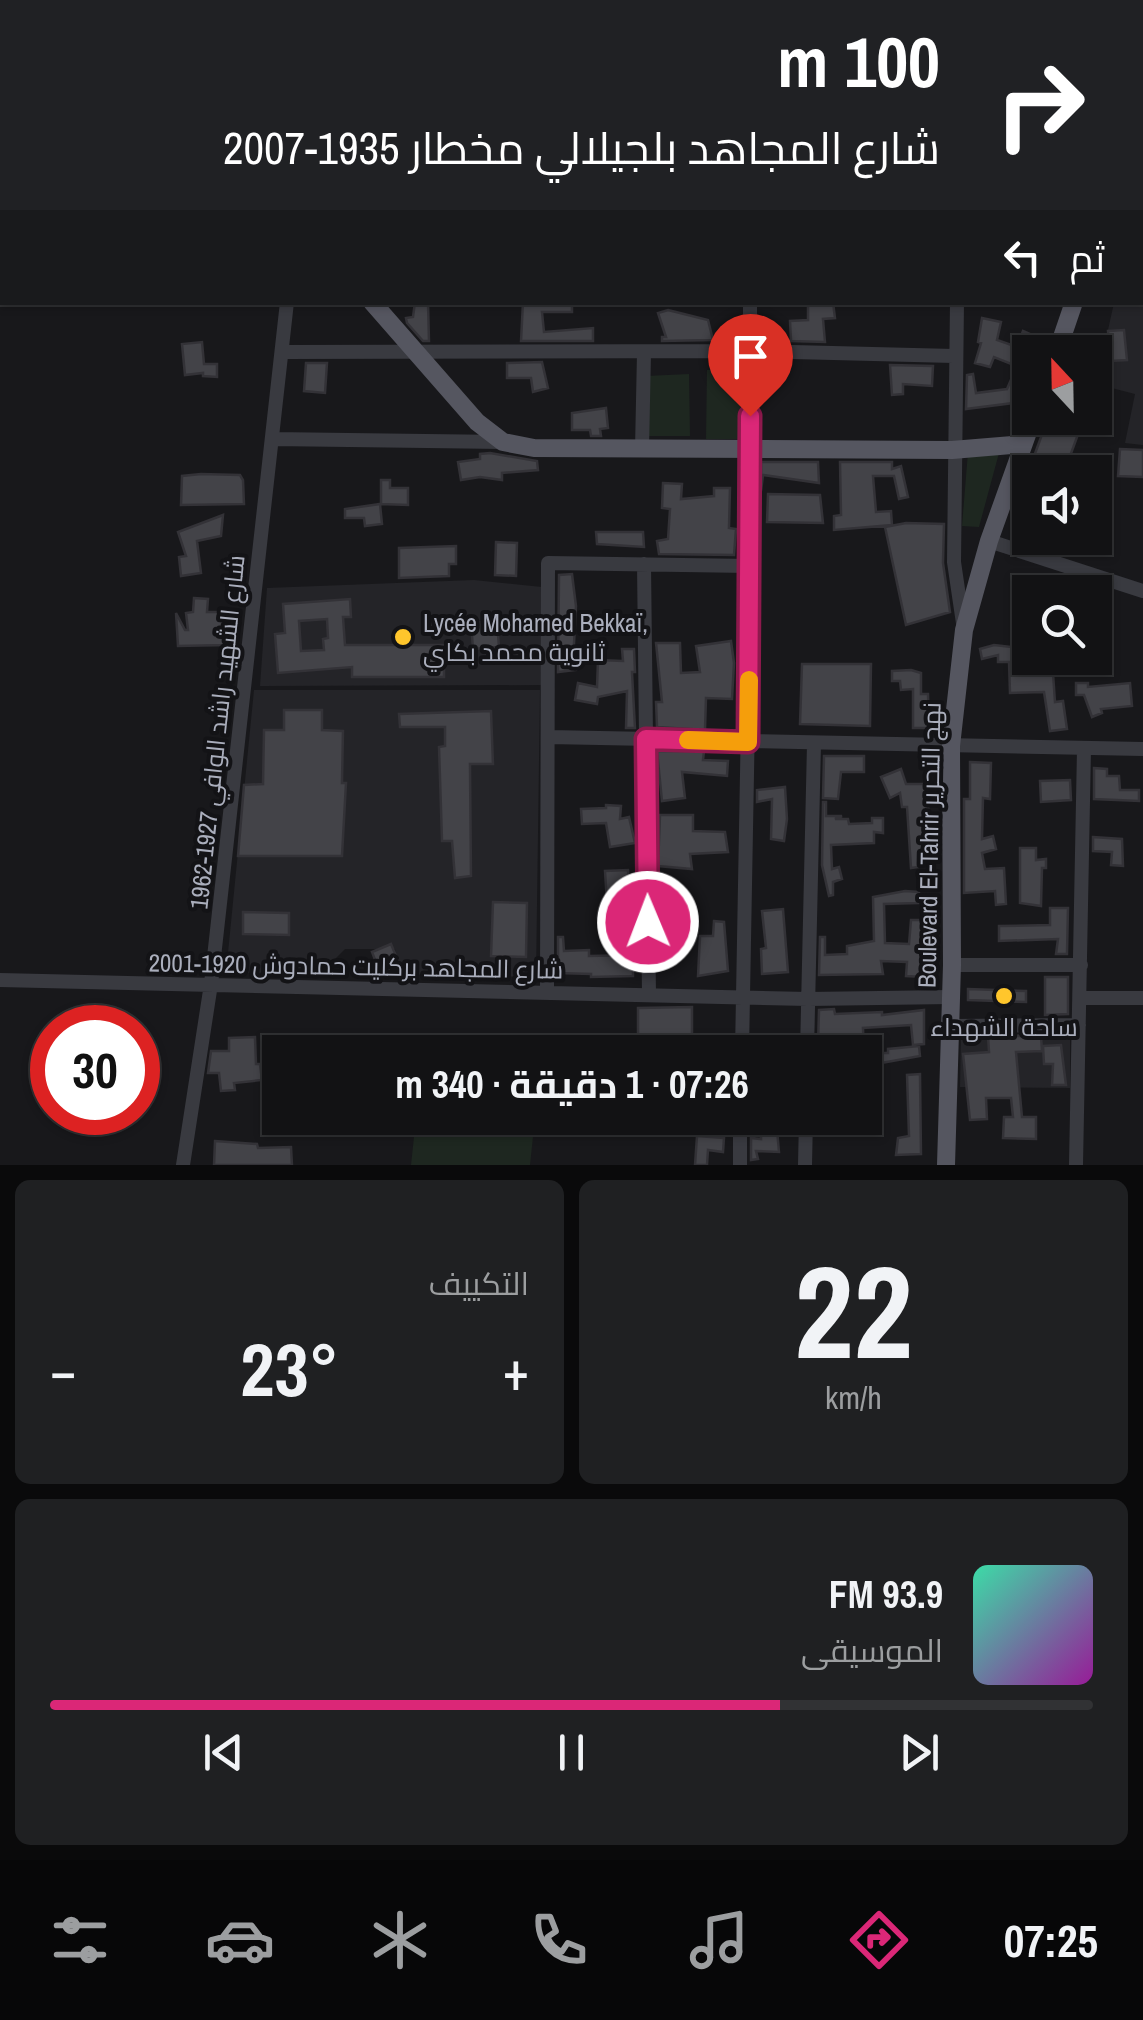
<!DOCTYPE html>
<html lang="ar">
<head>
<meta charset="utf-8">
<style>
  body { margin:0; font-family:"Archivo Narrow",Cairo,sans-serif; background:#1f2022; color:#f1f3f6; direction:rtl; height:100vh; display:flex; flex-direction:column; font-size:38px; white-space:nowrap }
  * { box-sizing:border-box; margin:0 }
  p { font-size:32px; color:#9c9ea0 }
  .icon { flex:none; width:55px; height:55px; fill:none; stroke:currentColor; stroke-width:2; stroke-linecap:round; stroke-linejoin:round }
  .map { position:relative; height:1165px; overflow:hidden; direction:ltr }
  .panel { display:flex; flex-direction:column; gap:15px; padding:15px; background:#0a0a0b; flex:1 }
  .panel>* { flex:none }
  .guide { position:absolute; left:0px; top:0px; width:1145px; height:305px; box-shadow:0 2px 8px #0004,0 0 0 2px #313234; direction:rtl; background:#202124; color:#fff; overflow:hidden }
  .needle { width:65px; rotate:338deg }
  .buttons { position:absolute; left:1012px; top:335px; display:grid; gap:20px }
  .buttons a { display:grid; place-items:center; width:100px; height:100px; border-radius:0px; background:#121214; box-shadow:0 2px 8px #0004,0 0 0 2px #313234; font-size:50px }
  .speed { position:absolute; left:30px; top:1005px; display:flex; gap:20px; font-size:50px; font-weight:700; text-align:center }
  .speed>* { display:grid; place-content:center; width:130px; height:130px; border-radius:50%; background:#121214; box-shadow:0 2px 8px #0004,0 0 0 2px #313234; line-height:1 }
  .speed .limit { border:15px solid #d22; background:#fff; color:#111 }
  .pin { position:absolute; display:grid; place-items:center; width:85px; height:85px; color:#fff; margin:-102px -42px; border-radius:50% 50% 50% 0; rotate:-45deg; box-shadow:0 0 10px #0007 }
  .pin .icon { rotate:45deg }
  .me { position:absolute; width:110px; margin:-55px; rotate:359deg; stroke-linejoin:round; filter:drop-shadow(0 0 8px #0008) }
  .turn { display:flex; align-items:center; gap:35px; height:210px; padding:0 40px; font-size:45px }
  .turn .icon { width:130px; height:130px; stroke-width:2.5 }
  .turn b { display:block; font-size:70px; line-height:85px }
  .then { display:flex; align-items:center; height:95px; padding:0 40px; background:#0003; gap:20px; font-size:38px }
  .big { font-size:75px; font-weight:700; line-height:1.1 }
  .panel .widget { flex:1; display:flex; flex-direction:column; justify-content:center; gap:15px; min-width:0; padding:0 35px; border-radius:15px; background:#1f2022 }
  .panel .dial { align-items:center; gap:0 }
  .dial b { font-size:130px; line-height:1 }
  .song { display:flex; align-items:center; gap:30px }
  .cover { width:120px; height:120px; border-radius:15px; background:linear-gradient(135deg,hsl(160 70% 55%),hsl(300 70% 35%)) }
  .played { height:10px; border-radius:5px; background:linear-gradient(90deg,#db2777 70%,#313234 70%) }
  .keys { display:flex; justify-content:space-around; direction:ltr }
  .heat { display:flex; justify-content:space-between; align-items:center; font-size:55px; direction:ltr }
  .panel .tiles { flex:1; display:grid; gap:15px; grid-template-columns:1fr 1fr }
  .widget:last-child { grid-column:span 2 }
  .trip { position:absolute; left:262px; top:1035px; width:620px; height:100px; border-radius:0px; background:#121214; box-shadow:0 2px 8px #0004,0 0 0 2px #313234; font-weight:700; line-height:100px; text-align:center; direction:rtl }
  .menu { display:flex; height:160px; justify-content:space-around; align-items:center; background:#070708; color:#9c9ea0 }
  .menu .icon { width:70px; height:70px }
  .menu .selected { color:#db2777 }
  .menu b { font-size:45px; color:#f1f3f6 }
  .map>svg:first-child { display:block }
  .built { fill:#242428 }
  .green { fill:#1e2720 }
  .building { fill:#434348; stroke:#333237; stroke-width:2.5; fill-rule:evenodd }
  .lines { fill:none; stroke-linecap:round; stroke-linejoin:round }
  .minor { stroke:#393a40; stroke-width:14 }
  .major { stroke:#555660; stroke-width:18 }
  .route-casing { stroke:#8e194d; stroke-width:25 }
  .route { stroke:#db2777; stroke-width:18 }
  .slow { stroke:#f59e0b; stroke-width:18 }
  .poi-dot { fill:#ffc62c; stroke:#131316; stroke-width:4 }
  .labels { text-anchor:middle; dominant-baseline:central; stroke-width:8; stroke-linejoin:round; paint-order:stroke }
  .poi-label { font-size:25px; fill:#aaaebc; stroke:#131316; text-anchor:start }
  .street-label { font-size:25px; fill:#aaaebc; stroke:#131316 }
</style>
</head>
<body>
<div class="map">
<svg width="1143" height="1165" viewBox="0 0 1143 1165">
  <rect width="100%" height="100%" fill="#18181b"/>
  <path class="built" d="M 1143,299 L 1143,445 L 1125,443 L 1135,394 L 1096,384 L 1114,303 L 1142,302 Z
    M 474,580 L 542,587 L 544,685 L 260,686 L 267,588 Z
    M 254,690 L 540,690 L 536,977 L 398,974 L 395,949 L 345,949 L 322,972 L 226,973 Z
    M 961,1034 L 1070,1034 L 1070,1088 L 960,1087 Z"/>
  <path class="green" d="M 707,370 L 741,370 L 740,439 L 706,439 Z
    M 689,374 L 690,436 L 647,436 L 646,376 Z
    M 968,452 L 999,453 L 979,527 L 962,526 Z
    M 425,1037 L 542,1050 L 542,1052 L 423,1052 Z
    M 416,1118 L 535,1118 L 530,1165 L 411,1165 Z"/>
  <path class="building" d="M 415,302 L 428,302 L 429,341 L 423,341 L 407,323 L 406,318 L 413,317 Z
    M 523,302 L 572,302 L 572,312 L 542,312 L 544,332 L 593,328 L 593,341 L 521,341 Z
    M 808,302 L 833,302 L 835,318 L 823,319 L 825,342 L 791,341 L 790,321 L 808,320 Z
    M 668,310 L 708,320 L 713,340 L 662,341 L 662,337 L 666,337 L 658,313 Z
    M 982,318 L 1001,322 L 997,340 L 1017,347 L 1023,331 L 1032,335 L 1019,367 L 994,357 L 990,367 L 975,363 L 981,343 L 978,342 Z
    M 1124,330 L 1127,360 L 1110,361 L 1108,331 Z
    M 202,342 L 204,364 L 217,364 L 217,377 L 203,376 L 203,373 L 185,375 L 182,344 Z
    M 542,362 L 548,388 L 533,392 L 531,378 L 507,378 L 507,363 Z
    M 306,363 L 327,363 L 325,393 L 304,391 Z
    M 890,365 L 933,366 L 932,386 L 903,384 L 903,394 L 892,395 Z
    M 1016,368 L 1025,372 L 1013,403 L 966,409 L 967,375 L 973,374 L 976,393 L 1007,389 Z
    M 606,408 L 608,428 L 600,429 L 601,436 L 591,436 L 590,430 L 572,430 L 572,413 Z
    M 1048,418 L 1084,418 L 1065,470 L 1033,459 Z
    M 1120,449 L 1143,450 L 1143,477 L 1118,476 Z
    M 490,453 L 537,461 L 538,470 L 502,473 L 502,480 L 480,477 L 461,480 L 458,462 L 480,459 L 480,454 Z
    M 761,462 L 818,462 L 819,483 L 763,475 L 761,491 Z
    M 840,462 L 892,462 L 892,469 L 901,466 L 908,497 L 899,499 L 894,476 L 873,476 L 876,512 L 891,511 L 892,525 L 834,530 L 834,516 L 841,515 Z
    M 201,474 L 240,475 L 243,480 L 244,504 L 181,505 L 182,476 Z
    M 381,480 L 390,480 L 390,488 L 408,488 L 408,505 L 381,504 Z
    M 663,483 L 682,484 L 681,499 L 714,496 L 714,488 L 730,488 L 729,528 L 736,529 L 734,555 L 659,554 L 657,541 L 668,539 L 670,509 L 662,508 Z
    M 768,494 L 820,495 L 823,523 L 767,522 Z
    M 380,504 L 382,524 L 365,526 L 364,518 L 345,518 L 345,509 Z
    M 223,515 L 221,536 L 197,541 L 201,573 L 181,576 L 179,557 L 186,556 L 178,532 Z
    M 906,523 L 944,524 L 943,563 L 950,612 L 906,625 L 885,527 Z
    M 596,532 L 643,532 L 644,547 L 597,544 Z
    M 496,542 L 517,543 L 516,576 L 495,575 Z
    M 456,546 L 456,564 L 449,564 L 449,576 L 399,578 L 399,548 Z
    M 572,574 L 576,606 L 574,644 L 576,670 L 558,672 L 559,575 Z
    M 194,598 L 208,599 L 207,612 L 228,612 L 227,645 L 178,646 L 176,613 L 185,630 L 188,630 L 186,613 L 193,612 Z
    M 350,599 L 351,617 L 343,617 L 345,645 L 444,645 L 444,677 L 352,677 L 352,667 L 278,673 L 275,634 L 285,633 L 283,604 ZM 327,619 L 328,638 L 323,639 L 324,650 L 301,651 L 299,621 Z
    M 497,621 L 499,647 L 473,649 L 471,623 Z
    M 731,641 L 734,663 L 732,699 L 706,698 L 705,730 L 657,727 L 656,702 L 662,702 L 656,643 L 680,643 L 681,673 L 700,672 L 696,646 Z
    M 994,645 L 1030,649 L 1030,658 L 1035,658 L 1036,673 L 1053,673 L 1055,702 L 1063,701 L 1067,729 L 1050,731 L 1044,692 L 1010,693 L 1009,662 L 998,662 L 998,655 L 982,659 L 980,649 Z
    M 622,649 L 634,649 L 635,672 L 632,672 L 635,728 L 626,728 L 627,691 L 598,697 L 597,704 L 575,700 L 578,683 L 597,687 L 598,660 L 623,661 Z
    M 802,664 L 871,664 L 870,726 L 800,724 Z
    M 911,670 L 921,673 L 921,694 L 928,694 L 929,728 L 913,728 L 913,689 L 901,690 L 900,681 L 892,681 L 892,671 Z
    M 1076,683 L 1088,683 L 1088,687 L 1130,683 L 1132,706 L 1101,709 L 1102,713 L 1092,717 L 1084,695 L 1076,695 Z
    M 284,710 L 322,710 L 322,730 L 343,731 L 342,783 L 346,783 L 342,856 L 238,856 L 244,785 L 263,784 L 264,730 L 284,730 Z
    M 491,711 L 493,764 L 470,764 L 471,876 L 455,878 L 452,841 L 442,841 L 439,747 L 445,746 L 445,727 L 400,727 L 399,714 Z
    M 657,751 L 704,751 L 703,760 L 728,761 L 727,776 L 682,772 L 685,798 L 662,801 Z
    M 824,756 L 864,756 L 864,772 L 841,772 L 838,799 L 823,798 Z
    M 970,762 L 991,763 L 990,799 L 983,798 L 982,839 L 993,836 L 996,849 L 982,853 L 985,869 L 1004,868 L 1006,904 L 996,905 L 995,891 L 964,893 L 964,799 L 970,799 Z
    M 1094,768 L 1107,769 L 1107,776 L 1119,776 L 1120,790 L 1139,790 L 1139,801 L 1094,799 Z
    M 901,769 L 906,784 L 926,784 L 929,815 L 933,815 L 933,836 L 922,836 L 925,866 L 911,868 L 907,807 L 902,807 L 900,793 L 890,798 L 881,777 Z
    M 1070,780 L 1071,800 L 1041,802 L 1040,781 Z
    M 785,787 L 787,819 L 784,841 L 771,839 L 772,799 L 757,802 L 757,790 Z
    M 823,802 L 826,802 L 826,816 L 842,816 L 835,819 L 848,819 L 849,824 L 872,823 L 872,818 L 883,818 L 883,833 L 874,832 L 874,843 L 831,845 L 832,869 L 839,867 L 842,879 L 833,882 L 833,895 L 829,896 L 822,865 Z
    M 606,805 L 621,806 L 620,819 L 629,817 L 635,843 L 610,847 L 606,823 L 582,824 L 581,809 L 606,808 Z
    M 660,815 L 693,815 L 693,831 L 725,832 L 728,852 L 690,854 L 692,869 L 658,866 Z
    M 1093,837 L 1122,839 L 1123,866 L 1111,865 L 1112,852 L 1093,851 Z
    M 1020,848 L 1036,848 L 1036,860 L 1046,859 L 1046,868 L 1042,868 L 1041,906 L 1020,903 Z
    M 628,870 L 631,918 L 608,919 L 605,871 Z
    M 905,891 L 919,892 L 918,903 L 884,904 L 885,943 L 909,944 L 911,920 L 923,920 L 922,941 L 926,941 L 923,977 L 906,976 L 907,962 L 881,961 L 883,974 L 819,975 L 820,937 L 825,937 L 825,955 L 847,954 L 847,946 L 874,941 L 873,897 Z
    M 493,902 L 527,903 L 526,957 L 491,956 Z
    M 1050,908 L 1068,908 L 1067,954 L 1056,954 L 1058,939 L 999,941 L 999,926 L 1050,925 Z
    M 783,909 L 788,972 L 762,974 L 761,949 L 766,948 L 762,911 Z
    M 243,912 L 289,913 L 289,935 L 243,934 Z
    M 714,921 L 724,922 L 728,971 L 698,976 L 700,936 L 713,936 Z
    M 558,937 L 563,937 L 564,951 L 589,950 L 589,956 L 633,955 L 633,976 L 591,977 L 591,974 L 558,973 Z
    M 391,944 L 402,970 L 382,978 L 372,952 Z
    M 1045,977 L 1068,977 L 1068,1014 L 1045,1015 Z
    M 968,989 L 1026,991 L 1026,1002 L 968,1000 Z
    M 692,1007 L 692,1052 L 653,1052 L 638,1041 L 638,1008 Z
    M 834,1009 L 835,1014 L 882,1012 L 882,1015 L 924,1010 L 924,1044 L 913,1045 L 911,1025 L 863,1028 L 864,1052 L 843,1052 L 841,1044 L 818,1044 L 819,1010 Z
    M 988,1036 L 1041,1036 L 1042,1051 L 1016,1052 L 1022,1117 L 1036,1117 L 1036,1139 L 1003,1138 L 1004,1117 L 1013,1117 L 1011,1098 L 986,1098 L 987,1119 L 970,1120 L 963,1054 L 989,1052 Z
    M 255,1037 L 256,1064 L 260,1064 L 262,1080 L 234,1083 L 235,1090 L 221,1091 L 219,1073 L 208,1073 L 211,1051 L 229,1051 L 229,1038 Z
    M 1061,1045 L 1066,1085 L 1052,1085 L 1053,1064 L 1044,1064 L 1043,1046 Z
    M 919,1046 L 920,1056 L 865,1066 L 865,1053 L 888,1053 L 888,1049 Z
    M 920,1074 L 921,1154 L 896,1155 L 898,1138 L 909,1136 L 907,1075 Z
    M 761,1118 L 776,1118 L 779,1152 L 756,1151 L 758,1159 L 751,1160 L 751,1138 L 761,1139 Z
    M 697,1136 L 724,1138 L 723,1152 L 708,1150 L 707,1165 L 695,1165 Z
    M 215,1141 L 257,1144 L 258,1148 L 291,1147 L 292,1165 L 214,1165 Z"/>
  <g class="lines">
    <path class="minor" d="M 246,2 L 251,0
      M 0,122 L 2,121
      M 1142,283 L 1143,283
      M 957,302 L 954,562 L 964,630
      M 282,352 L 750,351 L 954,356
      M 272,439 L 503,442
      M 642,449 L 644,353
      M 989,541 L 1143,591
      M 644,564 L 649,995
      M 549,737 L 1143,749
      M 952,965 L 1081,965
      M 0,980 L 808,999 L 951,997
      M 547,993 L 548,563 L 750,566
      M 1080,998 L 1143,998
      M 950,1026 L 1079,1025
      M 742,1052 L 750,607 L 750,302
      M 807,1052 L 814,744
      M 183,1165 L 211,984 L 287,302
      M 740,1165 L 740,1118
      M 805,1165 L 806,1118
      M 1076,1165 L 1084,749"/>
    <path class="major" d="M 121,0 L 123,2
      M 1142,30 L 1143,27
      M 372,302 L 477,422 L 503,442 L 534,448 L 952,450 L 1023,444
      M 1057,352 L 1074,302
      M 946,1165 L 952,965 L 951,746 L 964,630 L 989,541 L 1033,418"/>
  </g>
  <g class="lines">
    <defs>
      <path id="route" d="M 648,922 L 646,739 L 748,742 L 750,416"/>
    </defs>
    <use href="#route" class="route-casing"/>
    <use href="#route" class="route"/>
    <path class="slow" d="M 688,740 L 748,742 L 749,680"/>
  </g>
  <g class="poi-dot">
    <circle cx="403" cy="637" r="10"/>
    <circle cx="1004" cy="996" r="10"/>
  </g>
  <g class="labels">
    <g class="poi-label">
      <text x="423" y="623">Lycée Mohamed Bekkaï,<tspan x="423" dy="29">ثانوية محمد بكاي</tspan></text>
      <text x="1004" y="1027" text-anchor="middle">ساحة الشهداء</text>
    </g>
    <g class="street-label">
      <text transform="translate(217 732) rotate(-84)">شارع الشهيد راشد الوافي 1927-1962</text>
      <text transform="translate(929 845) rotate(-89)">Boulevard El-Tahrir نهج التحرير</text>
      <text transform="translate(356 966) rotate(1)">شارع المجاهد بركليت حمادوش 1920-2001</text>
    </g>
  </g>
</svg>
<div class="buttons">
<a><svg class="needle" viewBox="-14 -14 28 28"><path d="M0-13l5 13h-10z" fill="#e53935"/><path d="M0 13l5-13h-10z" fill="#9c9ea0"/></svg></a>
<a><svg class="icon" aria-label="sound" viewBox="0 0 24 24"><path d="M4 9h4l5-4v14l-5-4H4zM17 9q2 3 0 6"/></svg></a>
<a><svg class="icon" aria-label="search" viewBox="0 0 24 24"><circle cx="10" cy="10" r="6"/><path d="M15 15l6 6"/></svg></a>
</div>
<div class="speed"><div class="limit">30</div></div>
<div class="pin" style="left:750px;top:416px;background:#d93025"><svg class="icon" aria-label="arrive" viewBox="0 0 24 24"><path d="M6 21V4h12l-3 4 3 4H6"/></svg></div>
<svg class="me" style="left:648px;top:922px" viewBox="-20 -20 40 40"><circle r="17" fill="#db2777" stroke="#fff" stroke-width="3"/><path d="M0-11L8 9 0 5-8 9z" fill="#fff"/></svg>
<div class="trip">07:26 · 1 دقيقة · 340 m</div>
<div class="guide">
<div class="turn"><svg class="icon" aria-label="right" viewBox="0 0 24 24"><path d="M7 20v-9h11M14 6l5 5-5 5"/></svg><div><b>100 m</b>شارع المجاهد بلجيلالي مخطار 1935-2007</div></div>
<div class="then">ثم<svg class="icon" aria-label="left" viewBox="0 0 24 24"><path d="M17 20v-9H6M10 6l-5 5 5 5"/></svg></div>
</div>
</div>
<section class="panel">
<div class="tiles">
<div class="widget dial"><b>22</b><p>km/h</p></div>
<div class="widget"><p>التكييف</p>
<div class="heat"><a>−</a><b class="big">23°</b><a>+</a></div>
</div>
<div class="widget">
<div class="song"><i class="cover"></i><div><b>93.9 FM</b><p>الموسيقى</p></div></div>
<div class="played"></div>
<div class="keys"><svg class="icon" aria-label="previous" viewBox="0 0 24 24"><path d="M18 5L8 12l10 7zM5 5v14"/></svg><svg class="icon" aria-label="pause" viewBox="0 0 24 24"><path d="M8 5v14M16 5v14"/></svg><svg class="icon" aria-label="next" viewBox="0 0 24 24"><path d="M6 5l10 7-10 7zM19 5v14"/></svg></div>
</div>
</div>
</section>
<nav class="menu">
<b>07:25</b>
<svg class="icon selected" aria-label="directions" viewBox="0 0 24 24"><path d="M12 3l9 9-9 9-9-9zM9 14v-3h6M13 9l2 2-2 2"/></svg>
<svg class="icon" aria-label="music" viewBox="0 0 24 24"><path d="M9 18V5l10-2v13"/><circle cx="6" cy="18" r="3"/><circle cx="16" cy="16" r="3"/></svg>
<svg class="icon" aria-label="phone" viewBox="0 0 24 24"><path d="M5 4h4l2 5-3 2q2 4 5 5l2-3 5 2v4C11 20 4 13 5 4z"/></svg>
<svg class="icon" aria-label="climate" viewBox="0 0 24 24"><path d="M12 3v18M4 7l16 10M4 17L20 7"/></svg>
<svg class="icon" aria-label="car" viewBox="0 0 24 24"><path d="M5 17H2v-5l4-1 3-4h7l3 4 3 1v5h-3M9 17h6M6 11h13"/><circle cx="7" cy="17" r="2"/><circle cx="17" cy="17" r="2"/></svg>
<svg class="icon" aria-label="filters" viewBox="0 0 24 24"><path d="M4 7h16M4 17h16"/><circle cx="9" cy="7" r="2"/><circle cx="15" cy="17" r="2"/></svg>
</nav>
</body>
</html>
